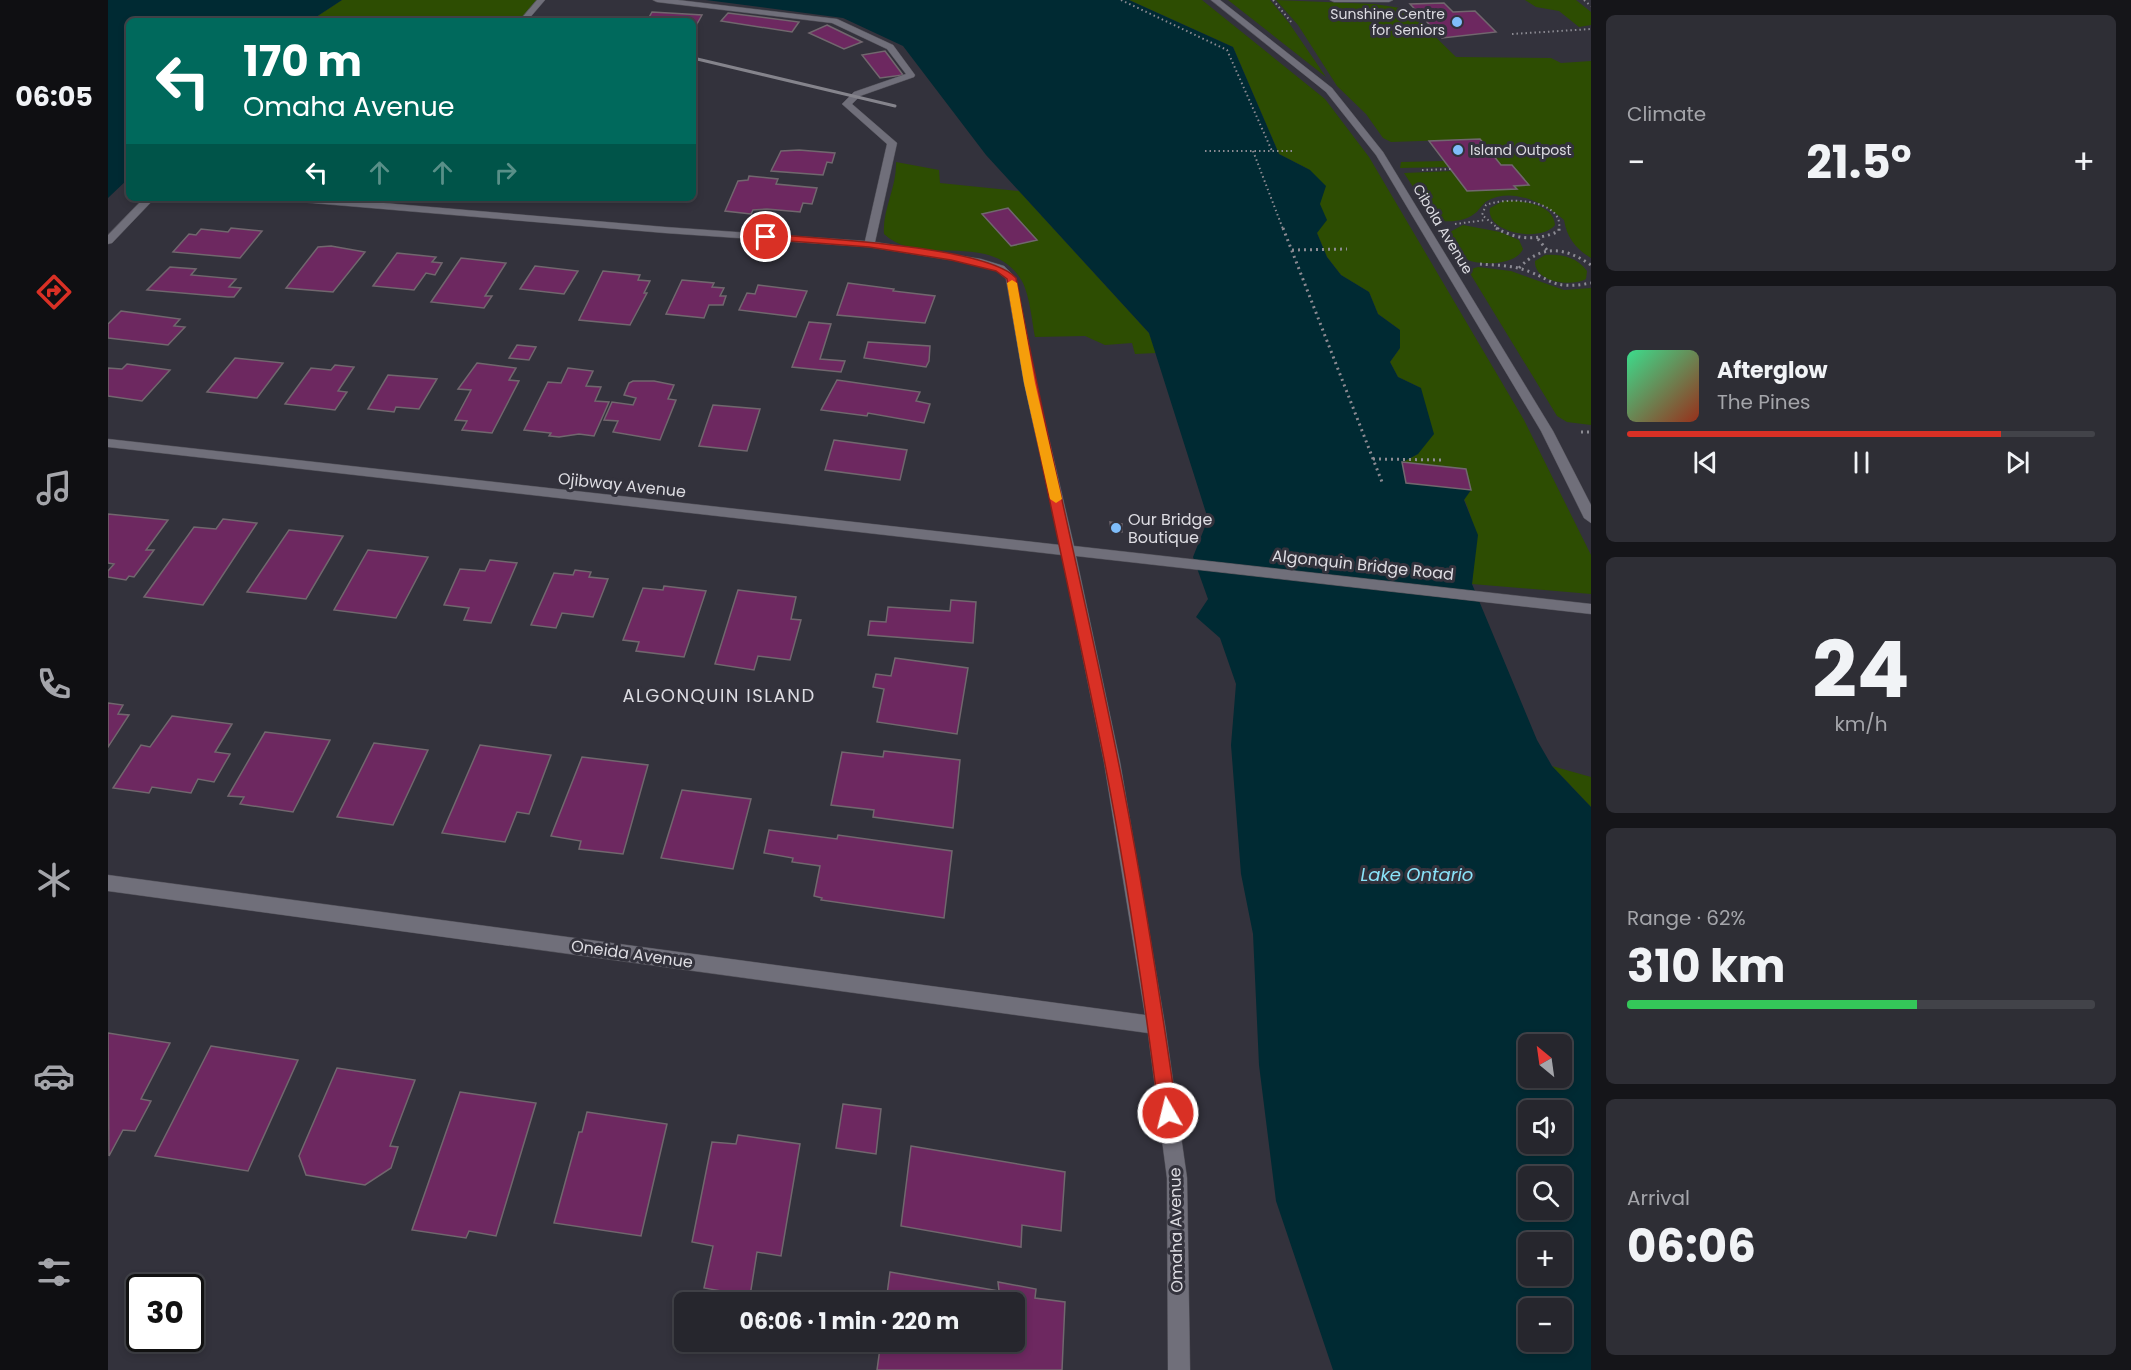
<!DOCTYPE html>
<html lang="en">
<head>
<meta charset="utf-8">
<style>
  body { margin:0; font-family:Poppins,sans-serif; background:#2e2e35; color:#f1f3f6; height:100vh; display:flex; flex-direction:column; font-size:22px; white-space:nowrap }
  * { box-sizing:border-box; margin:0 }
  p { font-size:20px; color:#a4a5aa }
  .icon { flex:none; width:33px; height:33px; fill:none; stroke:currentColor; stroke-width:2; stroke-linecap:round; stroke-linejoin:round }
  .map { position:relative; flex:1; overflow:hidden }
  .side { display:flex; flex-direction:column; gap:15px; padding:15px; background:#151519; width:540px }
  .side>* { flex:none }
  .hud { position:absolute; left:18px; top:18px; width:570px; height:183px; border-radius:9px; box-shadow:0 3px 9px #0003,0 0 0 2px #424349; background:#00695c; color:#fff; overflow:hidden }
  .needle { width:39px; rotate:331deg }
  .buttons { position:absolute; left:1410px; top:1034px; display:grid; gap:12px }
  .buttons a { display:grid; place-items:center; width:54px; height:54px; border-radius:9px; background:#26262d; box-shadow:0 3px 9px #0003,0 0 0 2px #424349; font-size:30px }
  .speed { position:absolute; left:18px; top:1274px; display:flex; gap:12px; font-size:30px; font-weight:700; text-align:center }
  .speed>* { display:grid; place-content:center; width:78px; height:78px; border-radius:50%; background:#26262d; box-shadow:0 3px 9px #0003,0 0 0 2px #424349; line-height:1 }
  .speed .limit { border:3px solid #111; border-radius:9px; background:#fff; color:#111 }
  .pin { position:absolute; display:grid; place-items:center; width:51px; height:51px; color:#fff; margin:-26px; border:3px solid #fff; border-radius:50%; box-shadow:0 2px 6px #0007 }
  .me { position:absolute; width:66px; margin:-33px; rotate:352deg; stroke-linejoin:round; filter:drop-shadow(0 0 4px #0008) }
  .turn { display:flex; align-items:center; gap:21px; height:126px; padding:0 18px; font-size:27px }
  .turn .icon { width:78px; height:78px; stroke-width:2.5 }
  .turn b { display:block; font-size:42px; line-height:51px }
  .lanes { display:flex; align-items:center; height:57px; padding:0 18px; background:#0003; justify-content:center; gap:30px; direction:ltr }
  .lanes .off { opacity:.35 }
  .big { font-size:45px; font-weight:700; line-height:1.1 }
  .side .tile { flex:1; display:flex; flex-direction:column; justify-content:center; gap:9px; min-width:0; padding:0 21px; border-radius:9px; background:#2e2e35 }
  .side .dial { align-items:center; gap:0 }
  .dial b { font-size:78px; line-height:1 }
  .song { display:flex; align-items:center; gap:18px }
  .cover { width:72px; height:72px; border-radius:9px; background:linear-gradient(135deg,hsl(150 70% 55%),hsl(10 70% 35%)) }
  .played { height:6px; border-radius:3px; background:linear-gradient(90deg,#d93025 80%,#424349 80%) }
  .keys { display:flex; justify-content:space-around; direction:ltr }
  .heat { display:flex; justify-content:space-between; align-items:center; font-size:33px; direction:ltr }
  .charge { height:9px; border-radius:4px; background:linear-gradient(90deg,#34c759 62%,#424349 0) }
  .trip { position:absolute; left:566px; top:1292px; width:351px; height:60px; border-radius:9px; background:#26262d; box-shadow:0 3px 9px #0003,0 0 0 2px #424349; font-weight:700; line-height:60px; text-align:center }
  main { display:flex; flex:1; min-height:0 }
  .dock { display:flex; flex-direction:column; width:108px; justify-content:space-around; align-items:center; background:#0f0f12; color:#a4a5aa }
  .dock .icon { width:42px; height:42px }
  .dock .current { color:#d93025 }
  .dock b { font-size:27px; color:#f1f3f6 }
  .map>svg:first-child { display:block }
  .green { fill:#2d4d02 }
  .water { fill:#002a33; fill-rule:evenodd }
  .building { fill:#6d2860; stroke:#71676e; stroke-width:1.5 }
  .lines { fill:none; stroke-linecap:round; stroke-linejoin:round }
  .lane-casing { stroke:#515058; stroke-width:1 }
  .street-casing { stroke:#515058; stroke-width:1 }
  .path-far1 { stroke:#8c8b93; stroke-width:2; stroke-dasharray:1.5 3; stroke-linecap:butt }
  .path { stroke:#8c8b93; stroke-width:3; stroke-dasharray:2 4; stroke-linecap:butt }
  .lane { fill:#706f7a; fill-rule:evenodd }
  .street { fill:#706f7a; fill-rule:evenodd }
  .rail { stroke:#85848c; stroke-width:3 }
  .route { fill:#d93025; stroke:#8d1f18; stroke-width:1.5 }
  .slow { fill:#f59e0b }
  .poi-dot { fill:#7fbdfa; stroke:#33323c; stroke-width:2 }
  .labels { text-anchor:middle; dominant-baseline:central; stroke-width:6; stroke-linejoin:round; paint-order:stroke }
  .far-poi-label { font-size:14px; fill:#dddce2; stroke:#33323c; text-anchor:end }
  .far-street-label { font-size:14px; fill:#dddce2; stroke:#33323c }
  .street-label { font-size:16px; fill:#dddce2; stroke:#33323c }
  .poi-label { font-size:16px; fill:#dddce2; stroke:#33323c; text-anchor:start }
  .neighbourhood-label { font-size:18px; letter-spacing:1.5px; fill:#dddce2; stroke:#33323c }
  .water-label { font-size:18px; font-style:italic; fill:#8ae3f9; stroke:#33323c }
</style>
</head>
<body>
<main>
<nav class="dock">
<b>06:05</b>
<svg class="icon current" aria-label="directions" viewBox="0 0 24 24"><path d="M12 3l9 9-9 9-9-9zM9 14v-3h6M13 9l2 2-2 2"/></svg>
<svg class="icon" aria-label="music" viewBox="0 0 24 24"><path d="M9 18V5l10-2v13"/><circle cx="6" cy="18" r="3"/><circle cx="16" cy="16" r="3"/></svg>
<svg class="icon" aria-label="phone" viewBox="0 0 24 24"><path d="M5 4h4l2 5-3 2q2 4 5 5l2-3 5 2v4C11 20 4 13 5 4z"/></svg>
<svg class="icon" aria-label="climate" viewBox="0 0 24 24"><path d="M12 3v18M4 7l16 10M4 17L20 7"/></svg>
<svg class="icon" aria-label="car" viewBox="0 0 24 24"><path d="M5 17H2v-5l4-1 3-4h7l3 4 3 1v5h-3M9 17h6M6 11h13"/><circle cx="7" cy="17" r="2"/><circle cx="17" cy="17" r="2"/></svg>
<svg class="icon" aria-label="filters" viewBox="0 0 24 24"><path d="M4 7h16M4 17h16"/><circle cx="9" cy="7" r="2"/><circle cx="15" cy="17" r="2"/></svg>
</nav>
<div class="map">
<svg width="1483" height="1370" viewBox="0 0 1483 1370">
  <rect width="100%" height="100%" fill="#33323c"/>
  <path class="green" d="M 234,0 L 429,0 L 412,21 L 202,21 Z
    M 1021,0 L 1094,0 L 1217,99 L 1261,157 L 1416,420 L 1483,555 L 1483,594 L 1364,584 C 1367,556 1369,525 1356,499 L 1363,490 L 1358,470 L 1294,462 L 1310,454 L 1313,388 L 1290,377 L 1282,362 L 1292,348 L 1292,330 L 1270,314 L 1261,292 L 1233,275 L 1219,257 L 1209,233 L 1212,204 L 1202,170 L 1171,154 L 1125,47 Z
    M 1120,0 L 1162,0 L 1181,23 L 1218,77 Z
    M 1168,0 L 1266,4 L 1299,9 L 1348,57 L 1443,58 L 1453,63 L 1483,61 L 1483,258 C 1468,249 1459,238 1456,220 C 1437,204 1405,186 1379,201 C 1374,204 1371,211 1366,214 C 1356,222 1338,223 1326,219 L 1296,173 L 1345,171 L 1408,189 L 1406,186 L 1420,184 L 1404,165 L 1393,165 L 1371,139 L 1283,142 L 1275,138 L 1258,114 L 1229,86 L 1190,25 Z
    M 1417,0 L 1468,0 L 1483,12 L 1483,25 L 1471,27 L 1451,11 L 1428,7 Z
    M 1337,161 L 1342,167 L 1292,168 L 1293,162 Z
    M 788,162 L 831,170 L 832,183 L 911,191 L 1041,333 L 1048,353 L 1027,354 L 1024,343 L 997,345 L 977,336 L 927,337 C 924,321 921,290 912,278 C 881,230 811,268 776,234 C 774,210 789,187 788,162 Z
    M 1395,201 C 1411,200 1446,203 1447,225 C 1433,243 1377,233 1382,208 Z
    M 1355,225 L 1392,232 L 1411,240 L 1415,249 C 1407,267 1365,267 1350,255 C 1345,251 1340,241 1336,235 Z
    M 1437,255 C 1453,254 1469,257 1479,271 L 1478,279 C 1464,287 1426,283 1427,261 Z
    M 1370,267 L 1403,271 L 1456,290 L 1483,288 L 1483,425 L 1459,422 L 1449,416 L 1360,270 Z
    M 1444,766 L 1483,777 L 1483,807 Z"/>
  <path class="water" d="M 0,0 L 234,0 L 202,21 L 21,21 L 21,178 L 0,198 Z
    M 598,0 L 1021,0 L 1125,47 L 1171,154 L 1202,170 L 1218,186 L 1212,204 L 1219,220 L 1209,233 L 1219,257 L 1233,275 L 1261,292 L 1270,314 L 1292,330 L 1292,348 L 1282,362 L 1290,377 L 1313,388 L 1326,434 L 1310,454 L 1295,462 L 1298,483 L 1363,490 L 1356,500 L 1370,535 L 1364,584 L 1429,740 L 1444,766 L 1483,807 L 1483,1370 L 1225,1370 L 1168,1201 L 1151,1065 L 1145,934 L 1133,874 L 1123,745 L 1128,684 L 1112,638 L 1088,617 L 1100,599 L 1085,557 L 1100,519 L 1041,333 L 878,155 L 795,46 L 735,18 ZM 1420,1044 L 1454,1044 L 1454,1077 L 1420,1077 ZM 1420,1110 L 1454,1110 L 1454,1143 L 1420,1143 ZM 1420,1176 L 1454,1176 L 1454,1209 L 1420,1209 ZM 1420,1242 L 1454,1242 L 1454,1275 L 1420,1275 ZM 1420,1308 L 1454,1308 L 1454,1341 L 1420,1341 Z"/>
  <path class="building" d="M 1336,3 L 1345,12 L 1367,11 L 1388,32 L 1334,38 L 1302,4 Z
    M 544,12 L 594,15 L 585,31 L 585,21 L 539,21 Z
    M 620,13 L 691,22 L 684,32 L 613,21 Z
    M 719,25 L 754,42 L 736,49 L 701,33 Z
    M 777,51 L 795,75 L 772,78 L 754,55 Z
    M 1372,139 L 1393,165 L 1404,165 L 1421,185 L 1406,186 L 1409,189 L 1359,191 L 1321,141 Z
    M 691,150 L 727,153 L 724,163 L 719,162 L 715,175 L 663,171 L 673,151 Z
    M 641,176 L 670,179 L 668,184 L 709,188 L 704,204 L 695,203 L 692,212 L 659,209 L 645,210 L 643,214 L 617,211 L 630,181 L 640,180 Z
    M 900,208 L 929,240 L 903,246 L 874,214 Z
    M 123,228 L 154,231 L 132,258 L 65,252 L 81,234 L 88,235 L 93,229 L 120,232 Z
    M 223,246 L 257,252 L 225,292 L 178,288 L 210,247 Z
    M 289,253 L 328,257 L 324,262 L 334,263 L 327,275 L 318,273 L 306,290 L 265,286 Z
    M 353,258 L 398,263 L 377,296 L 384,296 L 376,308 L 323,302 Z
    M 427,266 L 470,271 L 456,294 L 412,289 Z
    M 62,267 L 88,269 L 83,275 L 128,279 L 121,287 L 133,288 L 126,297 L 120,297 L 39,290 Z
    M 495,271 L 532,275 L 530,280 L 542,281 L 536,293 L 539,293 L 522,325 L 471,320 Z
    M 574,280 L 606,283 L 604,287 L 616,288 L 612,296 L 618,296 L 615,305 L 601,305 L 596,318 L 558,314 Z
    M 740,283 L 786,289 L 785,291 L 827,296 L 817,323 L 729,315 Z
    M 650,285 L 699,291 L 688,317 L 631,310 L 639,293 L 647,294 Z
    M 13,311 L 72,319 L 66,326 L 77,327 L 60,345 L 0,338 L 0,324 Z
    M 701,322 L 723,324 L 712,359 L 737,361 L 733,372 L 684,367 Z
    M 760,342 L 822,346 L 821,361 L 818,367 L 756,358 Z
    M 409,345 L 428,347 L 421,360 L 401,358 Z
    M 127,358 L 175,363 L 149,398 L 99,392 Z
    M 369,363 L 408,368 L 401,380 L 411,381 L 384,433 L 354,430 L 359,421 L 347,420 L 363,390 L 350,389 Z
    M 19,364 L 62,370 L 34,401 L 0,396 L 0,368 L 14,369 Z
    M 227,365 L 246,367 L 230,391 L 239,392 L 227,410 L 177,404 L 203,368 L 223,370 Z
    M 460,368 L 485,371 L 478,386 L 493,387 L 487,401 L 501,402 L 486,436 L 471,434 L 451,437 L 441,436 L 443,433 L 416,430 L 440,382 L 453,383 Z
    M 280,375 L 329,379 L 311,409 L 288,407 L 286,412 L 260,409 Z
    M 729,380 L 812,392 L 808,401 L 822,404 L 816,423 L 760,413 L 759,416 L 713,410 Z
    M 525,381 L 546,381 L 566,385 L 560,399 L 568,400 L 552,440 L 505,432 L 510,421 L 496,420 L 504,402 L 525,405 L 528,398 L 516,395 L 521,383 Z
    M 605,405 L 652,409 L 639,451 L 591,446 Z
    M 726,440 L 799,450 L 792,480 L 717,470 Z
    M 1294,462 L 1358,469 L 1363,490 L 1298,483 Z
    M 0,514 L 60,520 L 38,550 L 46,550 L 26,577 L 21,576 L 18,580 L 0,577 L 0,571 L 6,564 L 0,563 Z
    M 115,519 L 149,523 L 95,605 L 36,597 L 86,527 L 108,529 Z
    M 1002,522 L 1014,524 L 1014,532 L 1003,531 Z
    M 181,530 L 235,536 L 198,599 L 139,592 Z
    M 260,550 L 320,557 L 288,618 L 226,610 Z
    M 382,560 L 409,563 L 383,623 L 356,620 L 361,608 L 336,605 L 352,569 L 377,571 Z
    M 467,570 L 483,572 L 481,577 L 500,579 L 485,617 L 454,613 L 448,628 L 423,625 L 446,573 L 465,575 Z
    M 556,586 L 598,591 L 576,657 L 528,651 L 531,642 L 515,640 L 535,588 L 555,590 Z
    M 630,590 L 688,597 L 683,619 L 693,620 L 682,660 L 650,656 L 646,670 L 607,664 Z
    M 843,600 L 868,602 L 865,643 L 760,635 L 762,621 L 778,622 L 780,607 L 842,611 Z
    M 787,658 L 860,668 L 849,734 L 769,722 L 776,689 L 765,687 L 768,674 L 783,676 Z
    M 0,703 L 15,705 L 10,714 L 21,715 L 0,747 Z
    M 64,716 L 124,724 L 107,752 L 122,754 L 106,782 L 90,779 L 83,793 L 44,787 L 41,793 L 5,788 L 33,745 L 42,747 Z
    M 157,732 L 222,740 L 185,812 L 132,804 L 136,797 L 120,796 Z
    M 266,743 L 320,750 L 285,825 L 229,817 Z
    M 372,745 L 443,755 L 421,814 L 409,812 L 397,842 L 334,833 Z
    M 776,751 L 852,760 L 845,828 L 765,817 L 766,810 L 723,805 L 734,752 L 775,757 Z
    M 474,757 L 540,765 L 515,854 L 471,849 L 473,841 L 443,836 Z
    M 574,790 L 643,799 L 625,869 L 553,858 Z
    M 661,830 L 729,839 L 730,835 L 844,851 L 836,918 L 713,900 L 714,898 L 706,896 L 712,866 L 684,862 L 685,858 L 656,853 Z
    M 0,1033 L 62,1043 L 33,1099 L 43,1101 L 27,1131 L 15,1130 L 1,1156 Z
    M 103,1046 L 190,1060 L 140,1171 L 47,1156 Z
    M 229,1068 L 307,1080 L 282,1146 L 290,1147 L 283,1168 L 257,1185 L 198,1175 L 191,1156 Z
    M 352,1092 L 428,1103 L 388,1236 L 361,1231 L 358,1238 L 304,1230 Z
    M 735,1104 L 773,1109 L 768,1154 L 728,1148 Z
    M 479,1112 L 559,1124 L 533,1236 L 446,1223 L 471,1132 L 474,1132 Z
    M 630,1135 L 692,1144 L 673,1256 L 649,1252 L 642,1296 L 596,1288 L 605,1246 L 584,1242 L 604,1142 L 628,1144 Z
    M 803,1146 L 957,1172 L 953,1231 L 914,1225 L 913,1247 L 793,1226 Z
    M 782,1272 L 891,1291 L 890,1282 L 928,1289 L 927,1298 L 957,1302 L 954,1370 L 769,1370 L 773,1341 L 906,1341 L 906,1302 L 778,1302 Z"/>
  <g class="lines">
    <defs>
      <path id="lane" d="M 1103,0 L 1112,0 L 1224,88 L 1275,152 L 1445,431 L 1483,505 L 1483,523 L 1476,518 L 1433,431 L 1268,155 L 1218,92 Z
        M 1222,0 L 1285,0 L 1281,2 L 1226,2 Z"/>
      <path id="street" d="M 429,0 L 437,0 L 419,21 L 411,21 Z
        M 545,0 L 570,0 L 729,19 L 785,45 L 807,75 L 806,77 L 752,96 L 744,104 L 789,143 L 767,242 L 873,259 L 896,266 L 908,278 L 928,383 L 966,546 L 1483,604 L 1483,614 L 968,556 L 1012,762 L 1057,1025 L 1079,1178 L 1082,1370 L 1060,1370 L 1059,1178 L 1040,1033 L 0,891 L 0,875 L 1037,1015 L 996,762 L 954,555 L 0,447 L 0,439 L 952,545 L 916,383 L 898,279 L 888,270 L 868,264 L 761,247 L 557,233 L 181,201 L 176,198 L 217,198 L 557,227 L 757,241 L 779,144 L 734,104 L 746,92 L 798,74 L 779,49 L 724,23 L 549,2 Z
        M 36,198 L 47,198 L 4,243 L 0,244 L 0,235 Z"/>
    </defs>
    <use href="#lane" class="lane-casing"/>
    <use href="#street" class="street-casing"/>
    <path class="path-far1" d="M 1013,0 L 1119,50 L 1164,151
      M 1165,0 L 1184,23
      M 1476,0 L 1483,6
      M 1404,34 L 1483,29
      M 1097,151 L 1186,151
      M 1145,151 L 1175,229
      M 1314,170 L 1343,169
      M 1347,224 L 1378,220
      M 1391,229 L 1374,215 L 1378,205 C 1396,197 1456,198 1451,229"/>
    <path class="path" d="M 1175,228 L 1274,482
      M 1388,228 C 1409,240 1429,241 1451,231 L 1451,228
      M 1430,239 L 1439,250
      M 1184,250 L 1239,249
      M 1372,264 C 1384,265 1398,265 1410,268 C 1445,277 1440,291 1483,283
      M 1411,268 C 1434,244 1457,247 1483,265
      M 1473,432 L 1483,432
      M 1265,459 L 1335,460"/>
    <use href="#lane" class="lane"/>
    <use href="#street" class="street"/>
    <path class="rail" d="M 585,58 L 787,106"/>
  </g>
  <path class="route" d="M 658,234 C 706,238 879,246 908,278 C 938,440 978,599 1010,760 C 1034,877 1052,995 1069,1113 L 1066,1119 L 1060,1121 L 1054,1119 L 1051,1113 C 1036,995 1019,876 996,759 C 964,599 926,440 899,279 L 888,271 L 843,260 L 761,247 L 654,239 L 653,237 Z"/>
  <path class="slow" d="M 904,280 L 909,283 L 927,383 L 954,499 L 948,503 L 942,499 L 916,383 L 899,283 Z"/>
  <g class="poi-dot">
    <circle cx="1349" cy="22" r="6"/>
    <circle cx="1350" cy="150" r="6"/>
    <circle cx="1008" cy="528" r="6"/>
  </g>
  <g class="labels">
    <g class="far-poi-label">
      <text x="1337" y="14">Sunshine Centre<tspan x="1337" dy="16">for Seniors</tspan></text>
      <text x="1362" y="150" text-anchor="start">Island Outpost</text>
    </g>
    <g class="far-street-label">
      <text transform="translate(1335 229) rotate(59)">Cibola Avenue</text>
    </g>
    <g class="street-label">
      <text transform="translate(514 485) rotate(6)">Ojibway Avenue</text>
      <text transform="translate(1255 565) rotate(6)">Algonquin Bridge Road</text>
      <text transform="translate(524 954) rotate(8)">Oneida Avenue</text>
      <text transform="translate(1068 1230) rotate(-91)">Omaha Avenue</text>
    </g>
    <g class="poi-label">
      <text x="1020" y="519">Our Bridge<tspan x="1020" dy="18">Boutique</tspan></text>
    </g>
    <g class="neighbourhood-label">
      <text x="611" y="695">ALGONQUIN ISLAND</text>
    </g>
    <g class="water-label">
      <text x="1309" y="874">Lake Ontario</text>
    </g>
  </g>
</svg>
<div class="buttons">
<a><svg class="needle" viewBox="-14 -14 28 28"><path d="M0-13l5 13h-10z" fill="#e53935"/><path d="M0 13l5-13h-10z" fill="#a4a5aa"/></svg></a>
<a><svg class="icon" aria-label="sound" viewBox="0 0 24 24"><path d="M4 9h4l5-4v14l-5-4H4zM17 9q2 3 0 6"/></svg></a>
<a><svg class="icon" aria-label="search" viewBox="0 0 24 24"><circle cx="10" cy="10" r="6"/><path d="M15 15l6 6"/></svg></a>
<a>+</a>
<a>−</a>
</div>
<div class="speed"><div class="limit">30</div></div>
<div class="pin" style="left:658px;top:237px;background:#d93025"><svg class="icon" aria-label="arrive" viewBox="0 0 24 24"><path d="M6 21V4h12l-3 4 3 4H6"/></svg></div>
<svg class="me" style="left:1060px;top:1113px" viewBox="-20 -20 40 40"><circle r="17" fill="#d93025" stroke="#fff" stroke-width="3"/><path d="M0-11L8 9 0 5-8 9z" fill="#fff"/></svg>
<div class="trip">06:06 · 1 min · 220 m</div>
<div class="hud">
<div class="turn"><svg class="icon" aria-label="left" viewBox="0 0 24 24"><path d="M17 20v-9H6M10 6l-5 5 5 5"/></svg><div><b>170 m</b>Omaha Avenue</div></div>
<div class="lanes"><svg class="icon" aria-label="left" viewBox="0 0 24 24"><path d="M17 20v-9H6M10 6l-5 5 5 5"/></svg><svg class="icon off" aria-label="ahead" viewBox="0 0 24 24"><path d="M12 20V5M6 11l6-6 6 6"/></svg><svg class="icon off" aria-label="ahead" viewBox="0 0 24 24"><path d="M12 20V5M6 11l6-6 6 6"/></svg><svg class="icon off" aria-label="right" viewBox="0 0 24 24"><path d="M7 20v-9h11M14 6l5 5-5 5"/></svg></div>
</div>
</div>
<section class="side">
<div class="tile"><p>Climate</p>
<div class="heat"><a>−</a><b class="big">21.5°</b><a>+</a></div>
</div>
<div class="tile">
<div class="song"><i class="cover"></i><div><b>Afterglow</b><p>The Pines</p></div></div>
<div class="played"></div>
<div class="keys"><svg class="icon" aria-label="previous" viewBox="0 0 24 24"><path d="M18 5L8 12l10 7zM5 5v14"/></svg><svg class="icon" aria-label="pause" viewBox="0 0 24 24"><path d="M8 5v14M16 5v14"/></svg><svg class="icon" aria-label="next" viewBox="0 0 24 24"><path d="M6 5l10 7-10 7zM19 5v14"/></svg></div>
</div>
<div class="tile dial"><b>24</b><p>km/h</p></div>
<div class="tile"><p>Range · 62%</p><b class="big">310 km</b><div class="charge"></div></div>
<div class="tile"><p>Arrival</p><b class="big">06:06</b></div>
</section>
</main>
</body>
</html>
